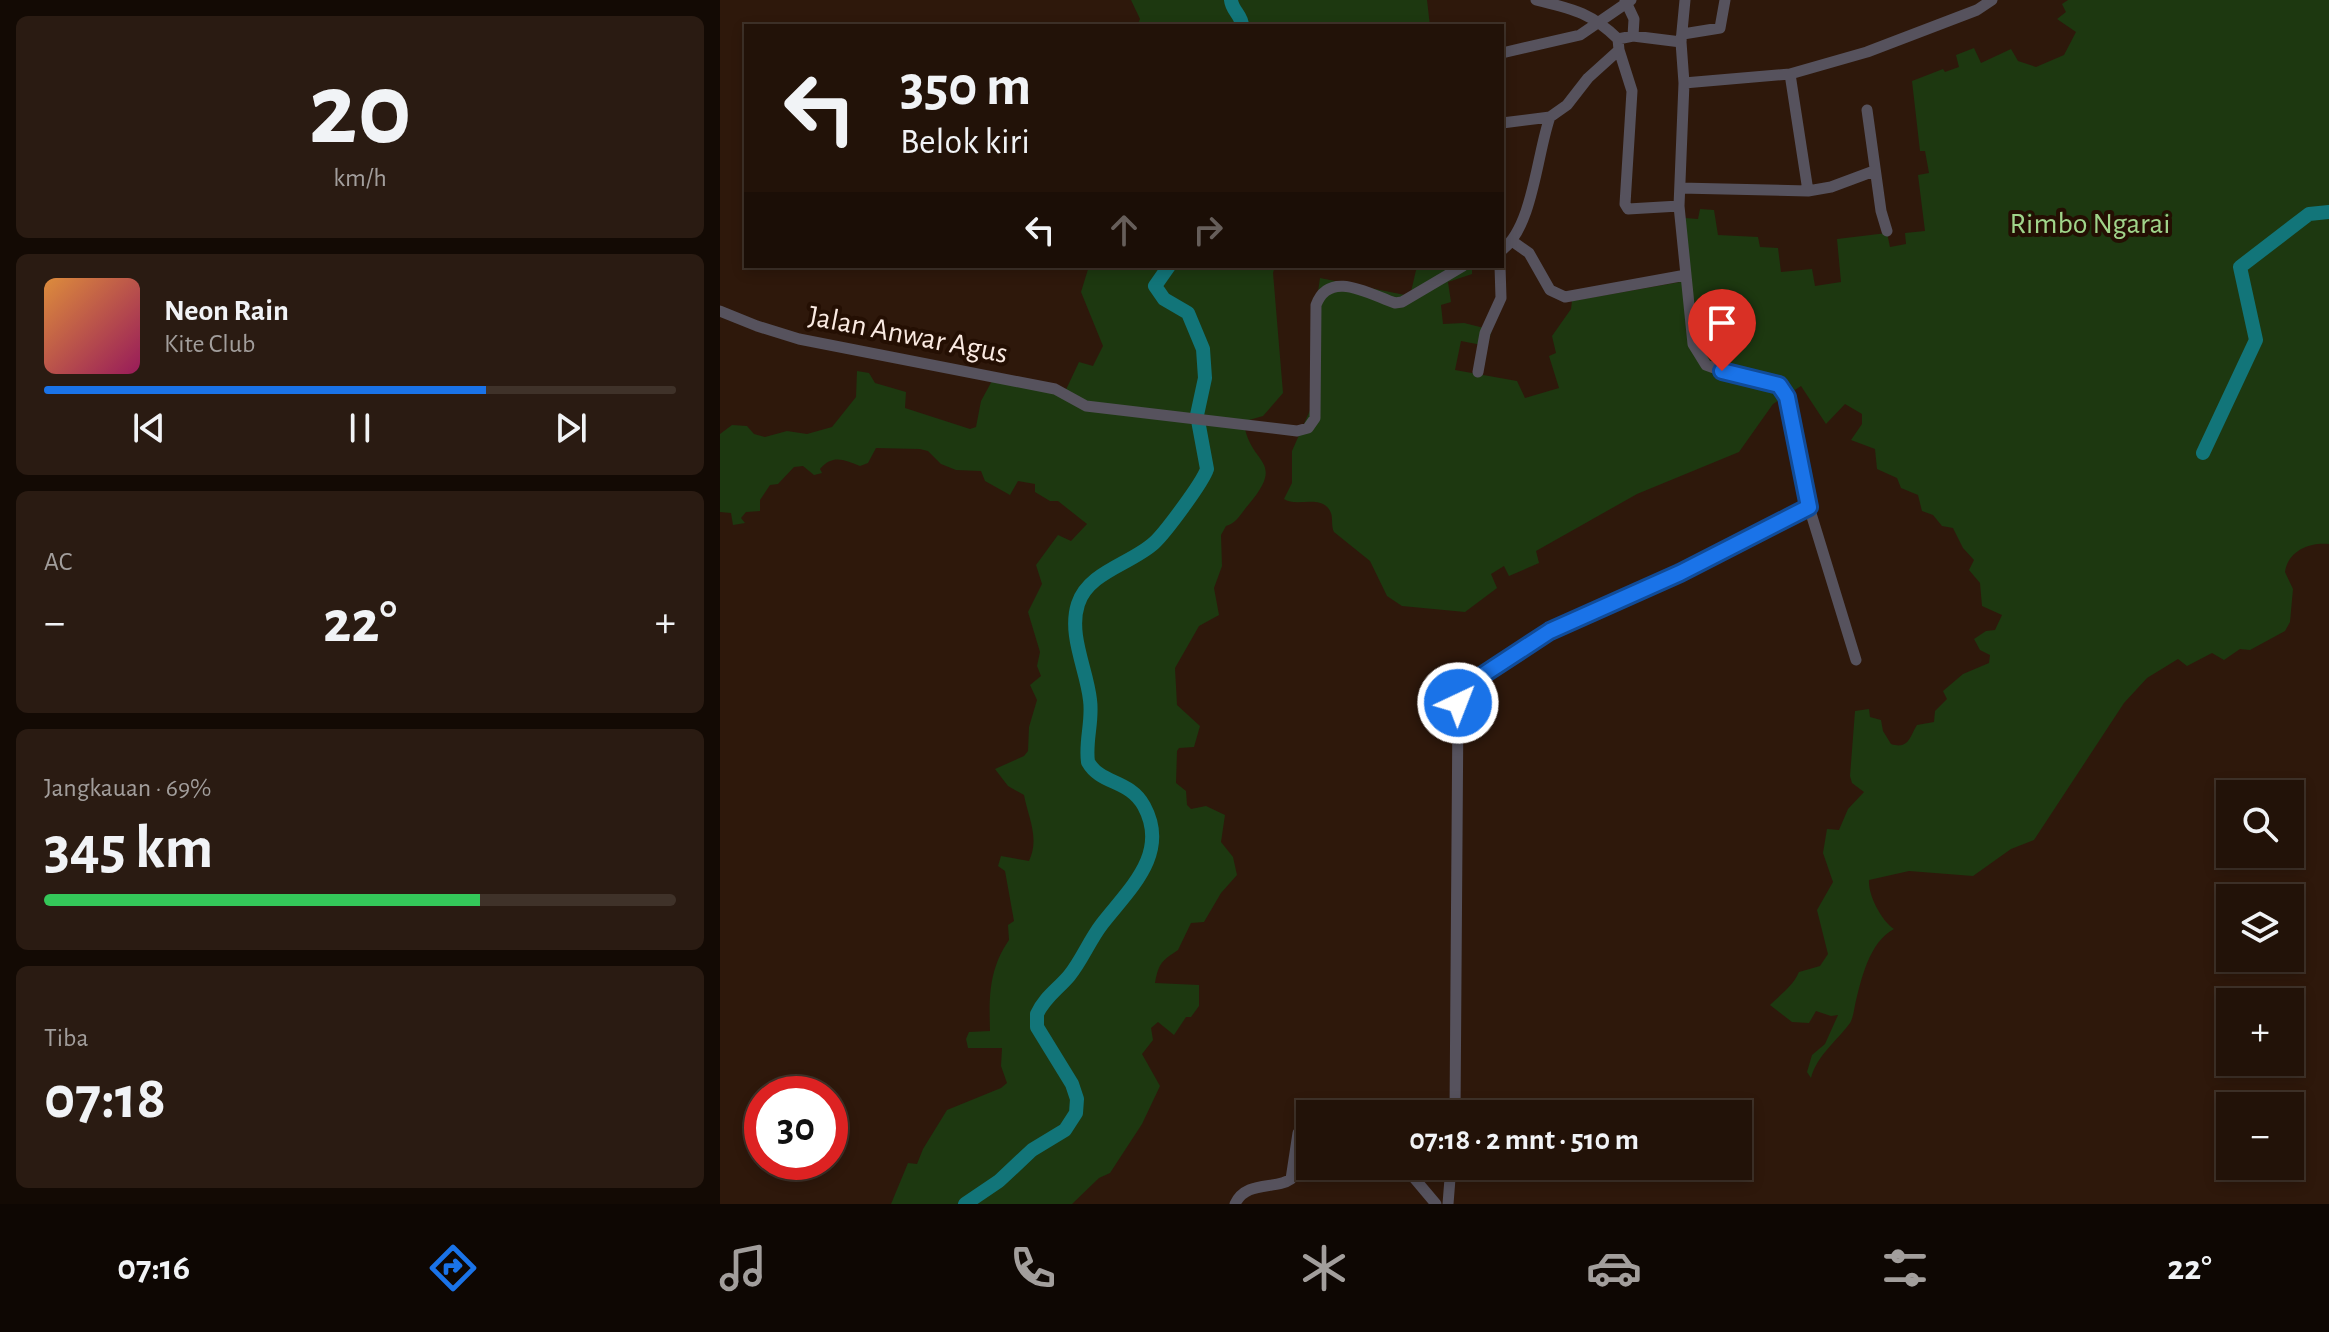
<!DOCTYPE html>
<html lang="id">
<head>
<meta charset="utf-8">
<style>
  body { margin:0; font-family:"Alegreya Sans",sans-serif; background:#2a1b12; color:#f1f3f6; height:100vh; display:flex; flex-direction:column; font-size:30px; white-space:nowrap }
  * { box-sizing:border-box; margin:0 }
  p { font-size:26px; color:#a29e9c }
  .icon { flex:none; width:44px; height:44px; fill:none; stroke:currentColor; stroke-width:2; stroke-linecap:round; stroke-linejoin:round }
  .map { position:relative; flex:1; overflow:hidden }
  .sheet { display:flex; flex-direction:column; gap:16px; padding:16px; background:#130a04; width:720px }
  .sheet>* { flex:none }
  .top-card { position:absolute; left:24px; top:24px; width:760px; height:244px; border-radius:0px; box-shadow:0 4px 12px #0003,0 0 0 2px #3f3229; background:#221208; color:#f1f3f6; overflow:hidden }
  .fabs { position:absolute; left:1496px; top:780px; display:grid; gap:16px }
  .fabs a { display:grid; place-items:center; width:88px; height:88px; border-radius:0px; background:#221208; box-shadow:0 4px 12px #0003,0 0 0 2px #3f3229; font-size:40px }
  .speed { position:absolute; left:24px; top:1076px; display:flex; gap:16px; font-size:40px; font-weight:700; text-align:center }
  .speed>* { display:grid; place-content:center; width:104px; height:104px; border-radius:50%; background:#221208; box-shadow:0 4px 12px #0003,0 0 0 2px #3f3229; line-height:1 }
  .speed .limit { border:12px solid #d22; background:#fff; color:#111 }
  .pin { position:absolute; display:grid; place-items:center; width:68px; height:68px; color:#fff; margin:-82px -34px; border-radius:50% 50% 50% 0; rotate:-45deg; box-shadow:0 0 8px #0007 }
  .pin .icon { rotate:45deg }
  .me { position:absolute; width:88px; margin:-44px; rotate:43deg; stroke-linejoin:round; filter:drop-shadow(0 0 6px #0008) }
  .turn { display:flex; align-items:center; gap:28px; height:168px; padding:0 24px; font-size:36px }
  .turn .icon { width:104px; height:104px; stroke-width:2.5 }
  .turn b { display:block; font-size:56px; line-height:68px }
  .lanes { display:flex; align-items:center; height:76px; padding:0 24px; background:#0003; justify-content:center; gap:40px; direction:ltr }
  .lanes .off { opacity:.35 }
  .big { font-size:60px; font-weight:700; line-height:1.1 }
  .sheet .widget { flex:1; display:flex; flex-direction:column; justify-content:center; gap:12px; min-width:0; padding:0 28px; border-radius:12px; background:#2a1b12 }
  .sheet .dial { align-items:center; gap:0 }
  .dial b { font-size:104px; line-height:1 }
  .song { display:flex; align-items:center; gap:24px }
  .cover { width:96px; height:96px; border-radius:12px; background:linear-gradient(135deg,hsl(30 70% 55%),hsl(330 70% 35%)) }
  .played { height:8px; border-radius:4px; background:linear-gradient(90deg,#1a73e8 70%,#3f3229 70%) }
  .keys { display:flex; justify-content:space-around; direction:ltr }
  .heat { display:flex; justify-content:space-between; align-items:center; font-size:44px; direction:ltr }
  .charge { height:12px; border-radius:6px; background:linear-gradient(90deg,#34c759 69%,#3f3229 0) }
  .trip { position:absolute; left:576px; top:1100px; width:456px; height:80px; border-radius:0px; background:#221208; box-shadow:0 4px 12px #0003,0 0 0 2px #3f3229; font-weight:700; line-height:80px; text-align:center }
  .tab-bar { display:flex; height:128px; justify-content:space-around; align-items:center; background:#0e0703; color:#a29e9c }
  .tab-bar .icon { width:56px; height:56px }
  .tab-bar .active { color:#1a73e8 }
  .tab-bar b { font-size:36px; color:#f1f3f6 }
  main { display:flex; flex:1; min-height:0 }
  .map>svg:first-child { display:block }
  .green { fill:#1d3810 }
  .lines { fill:none; stroke-linecap:round; stroke-linejoin:round }
  .river { stroke:#127579; stroke-width:14 }
  .minor { stroke:#56525d; stroke-width:11 }
  .route-casing { stroke:#114b97; stroke-width:20 }
  .route { stroke:#1a73e8; stroke-width:14 }
  .labels { text-anchor:middle; dominant-baseline:central; stroke-width:8; stroke-linejoin:round; paint-order:stroke }
  .park-label { font-size:30px; fill:#a0d48a; stroke:#240f03 }
  .street-label { font-size:30px; fill:#faeae2; stroke:#240f03 }
</style>
</head>
<body>
<main>
<section class="sheet">
<div class="widget dial"><b>20</b><p>km/h</p></div>
<div class="widget">
<div class="song"><i class="cover"></i><div><b>Neon Rain</b><p>Kite Club</p></div></div>
<div class="played"></div>
<div class="keys"><svg class="icon" aria-label="previous" viewBox="0 0 24 24"><path d="M18 5L8 12l10 7zM5 5v14"/></svg><svg class="icon" aria-label="pause" viewBox="0 0 24 24"><path d="M8 5v14M16 5v14"/></svg><svg class="icon" aria-label="next" viewBox="0 0 24 24"><path d="M6 5l10 7-10 7zM19 5v14"/></svg></div>
</div>
<div class="widget"><p>AC</p>
<div class="heat"><a>−</a><b class="big">22°</b><a>+</a></div>
</div>
<div class="widget"><p>Jangkauan · 69%</p><b class="big">345 km</b><div class="charge"></div></div>
<div class="widget"><p>Tiba</p><b class="big">07:18</b></div>
</section>
<div class="map">
<svg width="1609" height="1204" viewBox="0 0 1609 1204">
  <rect width="100%" height="100%" fill="#2e180b"/>
  <path class="green" d="M 411,0 L 707,0 L 710,26 L 417,26 L 420,19 Z
    M 1348,0 L 1609,0 L 1609,544 C 1589,542 1568,551 1565,572 L 1573,589 L 1570,622 L 1565,631 L 1530,650 L 1520,649 L 1504,660 L 1492,653 L 1467,666 L 1458,659 L 1427,678 L 1404,703 L 1314,840 L 1291,849 L 1253,876 L 1189,871 L 1149,880 C 1148,895 1161,920 1174,929 C 1149,942 1141,980 1135,1005 C 1134,1010 1133,1018 1130,1023 C 1117,1041 1097,1055 1091,1078 L 1087,1072 L 1092,1055 L 1105,1044 L 1118,1015 L 1111,1016 L 1096,1011 L 1089,1023 L 1072,1022 L 1050,1005 C 1061,994 1073,986 1079,972 L 1100,966 L 1108,954 L 1097,910 L 1113,882 L 1103,853 L 1107,829 L 1119,830 L 1128,809 L 1144,792 L 1132,783 L 1130,776 L 1135,711 L 1149,709 L 1150,717 L 1161,720 L 1163,731 L 1171,744 C 1189,750 1190,736 1197,725 L 1214,722 L 1215,711 L 1227,699 L 1223,691 L 1243,674 L 1269,663 L 1270,655 L 1260,650 L 1254,639 L 1266,631 L 1275,630 L 1282,615 L 1262,606 L 1260,583 L 1249,570 L 1254,560 L 1243,548 L 1233,528 L 1222,526 L 1213,515 L 1202,511 L 1198,495 L 1181,488 L 1177,478 L 1157,469 L 1155,449 L 1131,440 L 1142,424 L 1142,414 L 1125,404 L 1106,424 L 1081,386 L 1053,404 L 1019,452 L 917,494 L 816,551 L 819,563 L 789,576 L 784,566 L 771,574 L 777,588 L 745,612 L 682,606 L 667,596 L 650,561 L 614,532 C 611,526 613,519 611,513 C 603,493 576,508 564,499 L 572,483 L 572,451 L 591,408 L 594,319 L 600,278 L 690,296 L 697,266 L 752,266 L 752,274 L 728,282 L 731,302 L 721,305 L 723,324 L 744,323 L 772,330 L 767,346 L 741,341 L 735,370 L 797,381 L 805,398 L 839,388 L 829,356 L 836,353 L 832,336 L 851,309 L 852,301 L 966,281 L 965,218 L 978,219 L 980,209 L 994,210 L 998,235 L 1038,237 L 1040,247 L 1058,248 L 1061,272 L 1092,269 L 1095,286 L 1121,282 L 1117,239 L 1167,233 L 1170,247 L 1186,244 L 1185,233 L 1205,231 L 1198,175 L 1209,173 L 1205,151 L 1200,151 L 1192,81 L 1223,69 L 1225,72 L 1239,67 L 1236,55 L 1254,48 L 1261,63 L 1291,49 L 1298,61 L 1316,67 L 1344,55 L 1356,32 L 1337,19 L 1346,12 L 1342,4 Z
    M 369,266 L 555,266 L 553,273 L 563,393 L 543,416 L 529,420 L 525,429 C 533,465 565,461 529,504 C 521,513 517,523 506,526 L 501,535 L 502,566 L 494,588 L 499,615 L 479,626 L 455,668 L 457,705 L 480,726 L 474,747 L 459,748 L 457,751 L 456,783 L 466,791 L 467,805 L 471,809 L 486,806 L 505,815 L 501,842 L 513,857 L 517,875 L 501,893 L 484,922 L 471,923 L 458,950 C 442,961 439,962 435,983 L 479,985 L 479,1006 L 471,1017 L 466,1017 L 454,1035 L 438,1022 L 431,1028 L 433,1040 L 422,1054 L 440,1086 L 422,1124 L 390,1173 L 379,1178 L 352,1204 L 171,1204 L 188,1163 L 197,1164 L 203,1149 L 227,1110 L 281,1088 L 287,1083 L 281,1066 L 282,1048 L 248,1048 L 246,1039 L 249,1032 L 270,1031 C 269,996 269,969 289,940 L 288,925 L 294,921 L 285,871 L 278,866 L 281,856 L 309,861 C 320,838 308,817 304,795 L 288,786 L 275,769 L 304,756 L 308,751 L 309,727 L 317,700 L 310,685 L 321,676 L 317,666 L 320,652 L 308,612 L 322,584 L 316,565 L 338,535 L 351,541 L 367,524 L 338,501 L 330,501 L 315,492 L 315,484 L 298,481 L 290,495 L 265,481 L 261,471 L 236,470 L 221,464 L 208,451 L 200,449 L 156,448 L 148,463 L 140,466 C 124,460 113,454 100,469 L 102,473 L 94,475 L 83,466 L 74,467 L 58,484 L 50,485 L 40,500 L 40,511 L 26,512 L 21,518 L 25,523 L 13,525 L 11,513 L 0,512 L 0,434 L 12,425 L 27,426 L 34,434 L 45,437 L 67,431 L 87,434 L 112,427 L 136,397 L 137,371 L 149,373 L 155,383 L 186,392 L 185,408 L 250,429 L 256,427 L 261,401 L 273,379 L 343,396 L 359,362 L 373,366 L 383,346 L 361,292 Z"/>
  <g class="lines">
    <path class="river" d="M 511,0 C 512,11 522,15 522,26
      M 1483,453 L 1536,340 L 1520,267 L 1589,214 L 1609,212
      M 245,1204 L 279,1181 L 312,1150 L 345,1130 L 356,1113 L 357,1099 L 352,1084 L 317,1027 L 317,1014 C 324,998 338,989 349,976 C 362,960 369,941 382,924 C 409,889 450,854 424,806 C 409,779 381,785 368,762 C 365,741 373,721 370,700 C 367,670 348,635 358,604 C 368,572 411,564 434,543 C 445,533 483,482 487,469 L 477,415 L 485,378 L 483,349 L 468,313 L 444,299 L 435,286 L 449,266"/>
    <path class="minor" d="M 816,0 C 852,9 870,12 898,39
      M 905,0 L 914,19 L 913,36
      M 965,0 L 961,42 L 964,83 L 959,206 L 973,344 L 986,365 L 1019,377 L 1059,385 L 1067,397 L 1089,507 L 1136,660
      M 963,34 L 1000,28 L 1005,0
      M 899,50 L 912,91 L 905,204 L 908,209 L 959,206
      M 782,53 L 860,35 L 911,0
      M 1070,74 L 1088,191
      M 964,83 L 1070,74 L 1147,52 L 1257,10 L 1272,0
      M 1147,110 L 1161,211 L 1167,231
      M 782,123 L 830,117 L 847,105 L 868,78 L 899,50 L 898,39 L 913,36 L 961,42
      M 960,188 L 1088,191 L 1111,187 L 1154,171
      M 792,241 L 809,253 L 830,290 L 845,297 L 966,275
      M 782,250 C 813,227 817,153 830,117
      M 0,311 L 37,326 L 79,339 L 335,389 L 366,406 L 577,431 L 588,428 L 595,418 L 596,305 C 609,269 649,294 675,303 L 682,302 L 743,266
      M 758,372 L 765,333 L 781,298 L 780,266
      M 617,1114 L 641,1106 L 654,1110 L 656,1114
      M 735,1114 L 738,703 L 746,686 L 830,631 L 960,573 L 1089,507
      M 684,1166 L 716,1204
      M 515,1204 C 526,1180 556,1190 571,1179 L 578,1133 L 590,1125
      M 728,1204 L 731,1166"/>
  </g>
  <g class="lines">
    <defs>
      <path id="route" d="M 738,703 L 746,686 L 830,631 L 960,573 L 1089,507 L 1067,397 L 1059,385 L 1002,371"/>
    </defs>
    <use href="#route" class="route-casing"/>
    <use href="#route" class="route"/>
  </g>
  <g class="labels">
    <g class="park-label">
      <text x="1370" y="224">Rimbo Ngarai</text>
    </g>
    <g class="street-label">
      <text transform="translate(188 335) rotate(11)">Jalan Anwar Agus</text>
    </g>
  </g>
</svg>
<div class="fabs">
<a><svg class="icon" aria-label="search" viewBox="0 0 24 24"><circle cx="10" cy="10" r="6"/><path d="M15 15l6 6"/></svg></a>
<a><svg class="icon" aria-label="layers" viewBox="0 0 24 24"><path d="M12 4l9 5-9 5-9-5zM3 14l9 5 9-5"/></svg></a>
<a>+</a>
<a>−</a>
</div>
<div class="speed"><div class="limit">30</div></div>
<div class="pin" style="left:1002px;top:371px;background:#d93025"><svg class="icon" aria-label="arrive" viewBox="0 0 24 24"><path d="M6 21V4h12l-3 4 3 4H6"/></svg></div>
<svg class="me" style="left:738px;top:703px" viewBox="-20 -20 40 40"><circle r="17" fill="#1a73e8" stroke="#fff" stroke-width="3"/><path d="M0-11L8 9 0 5-8 9z" fill="#fff"/></svg>
<div class="trip">07:18 · 2 mnt · 510 m</div>
<div class="top-card">
<div class="turn"><svg class="icon" aria-label="left" viewBox="0 0 24 24"><path d="M17 20v-9H6M10 6l-5 5 5 5"/></svg><div><b>350 m</b>Belok kiri</div></div>
<div class="lanes"><svg class="icon" aria-label="left" viewBox="0 0 24 24"><path d="M17 20v-9H6M10 6l-5 5 5 5"/></svg><svg class="icon off" aria-label="ahead" viewBox="0 0 24 24"><path d="M12 20V5M6 11l6-6 6 6"/></svg><svg class="icon off" aria-label="right" viewBox="0 0 24 24"><path d="M7 20v-9h11M14 6l5 5-5 5"/></svg></div>
</div>
</div>
</main>
<nav class="tab-bar">
<b>07:16</b>
<svg class="icon active" aria-label="directions" viewBox="0 0 24 24"><path d="M12 3l9 9-9 9-9-9zM9 14v-3h6M13 9l2 2-2 2"/></svg>
<svg class="icon" aria-label="music" viewBox="0 0 24 24"><path d="M9 18V5l10-2v13"/><circle cx="6" cy="18" r="3"/><circle cx="16" cy="16" r="3"/></svg>
<svg class="icon" aria-label="phone" viewBox="0 0 24 24"><path d="M5 4h4l2 5-3 2q2 4 5 5l2-3 5 2v4C11 20 4 13 5 4z"/></svg>
<svg class="icon" aria-label="climate" viewBox="0 0 24 24"><path d="M12 3v18M4 7l16 10M4 17L20 7"/></svg>
<svg class="icon" aria-label="car" viewBox="0 0 24 24"><path d="M5 17H2v-5l4-1 3-4h7l3 4 3 1v5h-3M9 17h6M6 11h13"/><circle cx="7" cy="17" r="2"/><circle cx="17" cy="17" r="2"/></svg>
<svg class="icon" aria-label="filters" viewBox="0 0 24 24"><path d="M4 7h16M4 17h16"/><circle cx="9" cy="7" r="2"/><circle cx="15" cy="17" r="2"/></svg>
<b>22°</b>
</nav>
</body>
</html>
